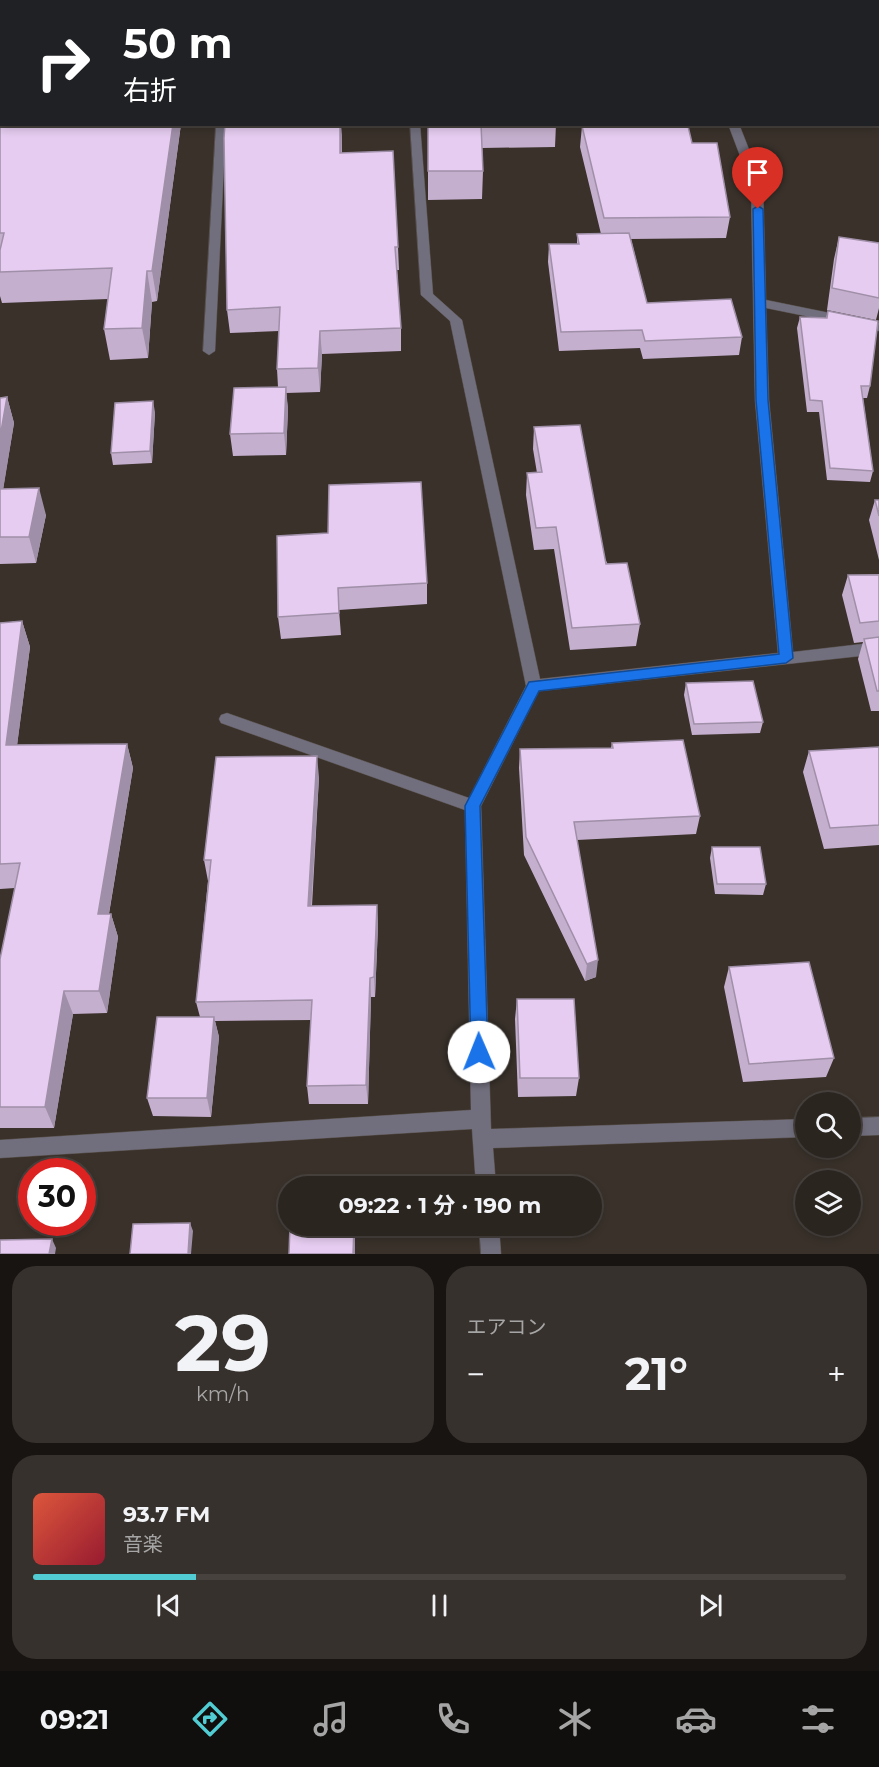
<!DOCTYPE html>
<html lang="ja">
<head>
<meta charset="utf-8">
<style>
  body { margin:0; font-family:Montserrat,"Noto Sans JP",sans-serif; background:#37312d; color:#f1f3f6; height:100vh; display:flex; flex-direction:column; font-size:22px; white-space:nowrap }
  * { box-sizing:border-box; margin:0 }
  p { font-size:20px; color:#a6a5a5 }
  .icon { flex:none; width:33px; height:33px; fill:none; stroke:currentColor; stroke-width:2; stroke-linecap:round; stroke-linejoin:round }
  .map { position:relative; height:1254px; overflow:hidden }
  .details { display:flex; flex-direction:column; gap:12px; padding:12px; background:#181412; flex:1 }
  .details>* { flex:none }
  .hud { position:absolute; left:0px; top:0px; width:879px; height:126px; box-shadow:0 3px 9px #0003,0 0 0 2px #47423e; background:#202124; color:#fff; overflow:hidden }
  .controls { position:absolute; left:795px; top:1092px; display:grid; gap:12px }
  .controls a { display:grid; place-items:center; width:66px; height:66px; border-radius:50%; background:#2b2520; box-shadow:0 3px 9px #0003,0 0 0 2px #47423e; font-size:30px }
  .speed { position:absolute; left:18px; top:1158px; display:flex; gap:12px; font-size:30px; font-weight:700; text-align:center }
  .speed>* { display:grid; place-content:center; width:78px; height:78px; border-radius:50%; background:#2b2520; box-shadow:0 3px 9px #0003,0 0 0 2px #47423e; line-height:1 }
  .speed .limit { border:9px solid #d22; background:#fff; color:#111 }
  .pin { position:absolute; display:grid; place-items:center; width:51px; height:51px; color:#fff; margin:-62px -26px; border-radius:50% 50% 50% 0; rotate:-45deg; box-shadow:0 0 6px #0007 }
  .pin .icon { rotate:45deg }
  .me { position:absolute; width:66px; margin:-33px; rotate:359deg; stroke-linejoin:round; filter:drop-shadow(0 0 4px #0008) }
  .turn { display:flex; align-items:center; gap:21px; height:126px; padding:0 24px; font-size:27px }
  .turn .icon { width:78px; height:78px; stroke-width:2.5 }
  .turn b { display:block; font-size:42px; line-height:51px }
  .big { font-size:45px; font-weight:700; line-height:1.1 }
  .details .tile { flex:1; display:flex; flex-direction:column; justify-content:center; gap:9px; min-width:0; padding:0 21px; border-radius:24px; background:#37312d }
  .details .dial { align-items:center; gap:0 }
  .dial b { font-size:78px; line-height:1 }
  .song { display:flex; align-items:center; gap:18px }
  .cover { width:72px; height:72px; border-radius:9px; background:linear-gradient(135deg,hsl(10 70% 55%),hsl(350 70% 35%)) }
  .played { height:6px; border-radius:3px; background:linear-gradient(90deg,#51ccd3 20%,#47423e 20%) }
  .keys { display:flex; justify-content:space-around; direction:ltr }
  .heat { display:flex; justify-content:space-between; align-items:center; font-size:33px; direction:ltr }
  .details .tiles { flex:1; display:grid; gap:12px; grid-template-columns:1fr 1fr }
  .tile:last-child { grid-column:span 2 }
  .trip { position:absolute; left:278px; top:1176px; width:324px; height:60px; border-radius:30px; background:#2b2520; box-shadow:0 3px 9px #0003,0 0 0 2px #47423e; font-weight:700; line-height:60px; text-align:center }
  .dock { display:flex; height:96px; justify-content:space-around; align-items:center; background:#110f0d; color:#a6a5a5 }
  .dock .icon { width:42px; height:42px }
  .dock .selected { color:#51ccd3 }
  .dock b { font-size:27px; color:#f1f3f6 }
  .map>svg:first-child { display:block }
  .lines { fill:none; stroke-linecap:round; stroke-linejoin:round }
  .minor-casing { stroke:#574f49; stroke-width:1 }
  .tertiary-casing { stroke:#574f49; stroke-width:1 }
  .minor { fill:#716e7d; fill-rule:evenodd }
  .tertiary { fill:#716e7d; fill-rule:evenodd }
  .wall { fill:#c5afce }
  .shaded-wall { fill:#a08fa8 }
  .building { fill:#e5ccf0; stroke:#a08fa8; stroke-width:1.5 }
  .route { fill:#1a73e8; stroke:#114b97; stroke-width:1.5 }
</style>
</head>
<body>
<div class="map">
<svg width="879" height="1254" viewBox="0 0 879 1254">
  <rect width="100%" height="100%" fill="#39312a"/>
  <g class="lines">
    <defs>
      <path id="minor" d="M 216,124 L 226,124 L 215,351 L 209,355 L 203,351 Z
        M 410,124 L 420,124 L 433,294 L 462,320 L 540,679 L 778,653 L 755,400 L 751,185 L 728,124 L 739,124 L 763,185 L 766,300 L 879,323 L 879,331 L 766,308 L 769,400 L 793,652 L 879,642 L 879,654 L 539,691 L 481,806 L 491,1129 L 806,1119 L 806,1137 L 493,1148 L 496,1186 L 476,1186 L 472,1129 L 0,1158 L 0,1140 L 471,1110 L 465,810 L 221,723 L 219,719 L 221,715 L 227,713 L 469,798 L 526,686 L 450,321 L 421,295 Z
        M 879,1117 L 879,1135 L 850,1136 L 850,1118 Z
        M 479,1226 L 499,1226 L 501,1254 L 481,1254 Z"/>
      <path id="tertiary" d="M 351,0 L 361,0 L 361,2 L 351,2 Z
        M 878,66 L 879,66 L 879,72 L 878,72 Z
        M 0,95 L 2,95 L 2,101 L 0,101 Z"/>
    </defs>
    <use href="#minor" class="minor-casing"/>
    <use href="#tertiary" class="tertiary-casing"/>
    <use href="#minor" class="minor"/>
    <use href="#tertiary" class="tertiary"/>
  </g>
  <path class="wall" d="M 0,110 L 181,124 L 157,301 L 152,302 L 148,358 L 110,360 L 104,329 L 108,299 L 2,303 L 0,296 Z
    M 428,124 L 556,124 L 555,147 L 482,148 L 483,171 L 482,199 L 428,200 Z
    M 582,126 L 692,143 L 730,217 L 726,238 L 631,239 L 647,303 L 742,337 L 739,355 L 643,359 L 640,348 L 559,351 L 548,262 L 549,244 L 577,244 L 577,234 L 601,234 L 580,147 Z
    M 342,135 L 342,153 L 398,247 L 399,270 L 397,270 L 401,328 L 401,351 L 322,354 L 320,392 L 286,393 L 288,409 L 286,455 L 233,456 L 230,434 L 278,387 L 277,369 L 279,331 L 230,333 L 227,310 Z
    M 839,237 L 879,243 L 879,308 L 876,320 L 827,310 L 834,259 Z
    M 828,311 L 870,386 L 867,398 L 863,398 L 873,471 L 870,482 L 827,480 L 819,412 L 807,412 L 797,328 L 800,317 L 826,318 Z
    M 7,397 L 14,423 L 3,489 L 46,515 L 36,563 L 0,564 L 0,398 Z
    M 155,412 L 152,463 L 113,465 L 111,453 Z
    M 534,427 L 640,624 L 636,646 L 570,650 L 554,549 L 534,550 L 526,495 L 527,473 L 537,473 L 533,449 Z
    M 875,500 L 879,500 L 879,560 L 869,520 Z
    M 277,536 L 427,583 L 427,604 L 339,610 L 341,635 L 281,639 L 278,617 Z
    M 879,574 L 879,711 L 871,711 L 858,659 L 863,642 L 854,643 L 842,595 L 848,575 Z
    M 22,621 L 30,647 L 17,745 L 127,744 L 133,768 L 109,914 L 111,914 L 118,937 L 107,1013 L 73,1014 L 54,1128 L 0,1128 L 0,959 L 15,888 L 0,889 L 0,623 Z
    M 686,683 L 763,722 L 760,733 L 692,735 L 684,695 Z
    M 612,743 L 700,816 L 696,834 L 577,840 L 596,977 L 585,981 L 524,855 L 519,768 L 520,749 L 611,748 Z
    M 879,747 L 879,845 L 824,849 L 803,772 L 809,751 Z
    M 319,777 L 312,906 L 377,905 L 378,926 L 375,997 L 371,997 L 368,1104 L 309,1104 L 307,1086 L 311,1020 L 215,1021 L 219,1037 L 211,1117 L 153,1116 L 147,1098 L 200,1017 L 196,1002 L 208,881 L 204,860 Z
    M 712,847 L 766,884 L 763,895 L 715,894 L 710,858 Z
    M 729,967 L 834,1058 L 826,1077 L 743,1082 L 724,987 Z
    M 517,999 L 579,1078 L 576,1096 L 518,1097 L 515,1019 Z"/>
  <path class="shaded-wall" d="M 173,124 L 181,124 L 157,301 L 152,271 Z
    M 340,124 L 341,124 L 342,135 L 341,176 L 340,153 Z
    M 147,271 L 152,302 L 148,358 L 142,328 Z
    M 320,331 L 322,354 L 320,392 L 318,368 Z
    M 286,387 L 288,409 L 286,455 L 284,433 Z
    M 7,397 L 14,423 L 0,509 L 0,437 Z
    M 153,401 L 155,412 L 152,463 L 150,451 Z
    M 39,488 L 46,515 L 36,563 L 29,537 Z
    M 22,621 L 30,647 L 14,769 L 6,745 Z
    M 127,744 L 133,768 L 105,937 L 98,914 Z
    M 317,756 L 319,777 L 310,926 L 308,906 Z
    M 377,905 L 378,926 L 375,997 L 374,977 Z
    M 111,914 L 118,937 L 107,1013 L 99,991 Z
    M 598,960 L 596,977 L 585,981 L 587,964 Z
    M 370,978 L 371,997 L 368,1104 L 366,1085 Z
    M 64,991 L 73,1014 L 54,1128 L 45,1107 Z
    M 214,1017 L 219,1037 L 211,1117 L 207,1098 Z
    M 190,1223 L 193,1231 L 191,1254 L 188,1254 Z
    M 354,1226 L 355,1226 L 355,1254 L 353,1254 Z
    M 52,1239 L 56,1248 L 55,1254 L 49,1254 Z"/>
  <path class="building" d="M 386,0 L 564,0 L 564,2 L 386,2 Z
    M 693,0 L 827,0 L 828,2 L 693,2 Z
    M 0,110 L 2,110 L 2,124 L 173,124 L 152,271 L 147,271 L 142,328 L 104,329 L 112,268 L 0,272 L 0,250 L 4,233 L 0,233 Z
    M 225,124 L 340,124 L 340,153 L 393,151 L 398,247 L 395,247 L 401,328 L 320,331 L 318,368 L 277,369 L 280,307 L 227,310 L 224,138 Z
    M 428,124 L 481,124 L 483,171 L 428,171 Z
    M 582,126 L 688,126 L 692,143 L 717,143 L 730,217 L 604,218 Z
    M 629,233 L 647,303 L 731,299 L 742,337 L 645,341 L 642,330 L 561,332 L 549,244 L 579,244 L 577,234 Z
    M 839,237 L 879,243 L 879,298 L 832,288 Z
    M 828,311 L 878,321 L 870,386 L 861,386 L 873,471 L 830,468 L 822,401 L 810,400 L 800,317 L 827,318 Z
    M 286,387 L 284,433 L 230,434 L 234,388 Z
    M 7,397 L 0,437 L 0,398 Z
    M 153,401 L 150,451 L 111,453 L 115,403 Z
    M 580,425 L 606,564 L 627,563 L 640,624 L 572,628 L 556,527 L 536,528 L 527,473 L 542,472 L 534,427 Z
    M 421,482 L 427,583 L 338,588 L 339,613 L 278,617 L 277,536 L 328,533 L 329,485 Z
    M 39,488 L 29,537 L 0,537 L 0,489 Z
    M 875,500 L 879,500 L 879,516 Z
    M 848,575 L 879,575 L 879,621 L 860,623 Z
    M 22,621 L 6,745 L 127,744 L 98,914 L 111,914 L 99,991 L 64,991 L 45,1107 L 0,1107 L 0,959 L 20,863 L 0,864 L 0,623 Z
    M 879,637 L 879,691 L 877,691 L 864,639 Z
    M 753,681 L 763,722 L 694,724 L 686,683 Z
    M 683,740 L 700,816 L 574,822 L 598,960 L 587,964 L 526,837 L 520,749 L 613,748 L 612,743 Z
    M 879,747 L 879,825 L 830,828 L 809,751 Z
    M 317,756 L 308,906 L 377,905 L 374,977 L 370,978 L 366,1085 L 307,1086 L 312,1000 L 196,1002 L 211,860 L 204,860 L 216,757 Z
    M 712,847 L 760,847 L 766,884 L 717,884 Z
    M 809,962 L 834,1058 L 749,1064 L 729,967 Z
    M 517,999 L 574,999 L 579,1078 L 520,1078 Z
    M 157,1017 L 214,1017 L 207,1098 L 147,1098 Z
    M 190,1223 L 188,1254 L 130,1254 L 133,1224 Z
    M 290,1226 L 354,1226 L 353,1254 L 289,1254 Z
    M 52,1239 L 49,1254 L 0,1254 L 0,1240 Z"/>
  <path class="route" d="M 758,206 L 763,209 L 768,400 L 793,658 L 786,663 L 539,691 L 480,806 L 488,1052 L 485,1058 L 479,1060 L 473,1058 L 471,1052 L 465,806 L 529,682 L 779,654 L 756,400 L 753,209 Z"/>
</svg>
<div class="controls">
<a><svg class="icon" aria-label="search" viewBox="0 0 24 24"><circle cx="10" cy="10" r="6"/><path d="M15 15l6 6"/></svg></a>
<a><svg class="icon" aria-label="layers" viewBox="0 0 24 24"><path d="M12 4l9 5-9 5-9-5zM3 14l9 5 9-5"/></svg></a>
</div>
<div class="speed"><div class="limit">30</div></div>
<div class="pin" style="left:758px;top:209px;background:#d93025"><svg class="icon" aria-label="arrive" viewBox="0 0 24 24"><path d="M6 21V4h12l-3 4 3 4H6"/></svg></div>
<svg class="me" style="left:479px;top:1052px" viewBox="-20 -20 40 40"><circle r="19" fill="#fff"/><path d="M0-13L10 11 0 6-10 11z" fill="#1a73e8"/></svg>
<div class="trip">09:22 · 1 分 · 190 m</div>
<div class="hud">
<div class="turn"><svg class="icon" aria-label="right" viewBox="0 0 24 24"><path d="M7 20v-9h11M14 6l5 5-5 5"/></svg><div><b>50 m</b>右折</div></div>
</div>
</div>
<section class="details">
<div class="tiles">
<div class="tile dial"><b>29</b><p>km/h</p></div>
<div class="tile"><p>エアコン</p>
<div class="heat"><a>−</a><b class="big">21°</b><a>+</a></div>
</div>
<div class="tile">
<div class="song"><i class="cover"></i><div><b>93.7 FM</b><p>音楽</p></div></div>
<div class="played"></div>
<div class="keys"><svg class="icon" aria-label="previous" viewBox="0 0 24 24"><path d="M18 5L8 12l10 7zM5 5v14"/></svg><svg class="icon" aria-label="pause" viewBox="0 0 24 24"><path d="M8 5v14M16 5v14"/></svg><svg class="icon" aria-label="next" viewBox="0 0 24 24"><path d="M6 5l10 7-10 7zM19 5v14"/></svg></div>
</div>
</div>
</section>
<nav class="dock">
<b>09:21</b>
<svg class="icon selected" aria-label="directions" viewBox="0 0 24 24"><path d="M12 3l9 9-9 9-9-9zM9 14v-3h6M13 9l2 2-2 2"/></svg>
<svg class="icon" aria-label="music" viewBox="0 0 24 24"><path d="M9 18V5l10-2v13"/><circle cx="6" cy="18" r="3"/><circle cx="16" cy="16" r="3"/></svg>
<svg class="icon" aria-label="phone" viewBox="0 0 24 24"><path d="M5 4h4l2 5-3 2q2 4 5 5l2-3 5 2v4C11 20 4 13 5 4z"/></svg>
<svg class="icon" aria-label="climate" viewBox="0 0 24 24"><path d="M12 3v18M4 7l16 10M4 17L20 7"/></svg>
<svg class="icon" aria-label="car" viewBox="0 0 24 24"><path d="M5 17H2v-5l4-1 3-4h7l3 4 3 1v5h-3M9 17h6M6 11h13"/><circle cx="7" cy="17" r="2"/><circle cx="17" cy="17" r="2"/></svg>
<svg class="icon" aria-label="filters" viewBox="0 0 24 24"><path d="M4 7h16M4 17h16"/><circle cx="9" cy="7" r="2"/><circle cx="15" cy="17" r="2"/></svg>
</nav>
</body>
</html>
